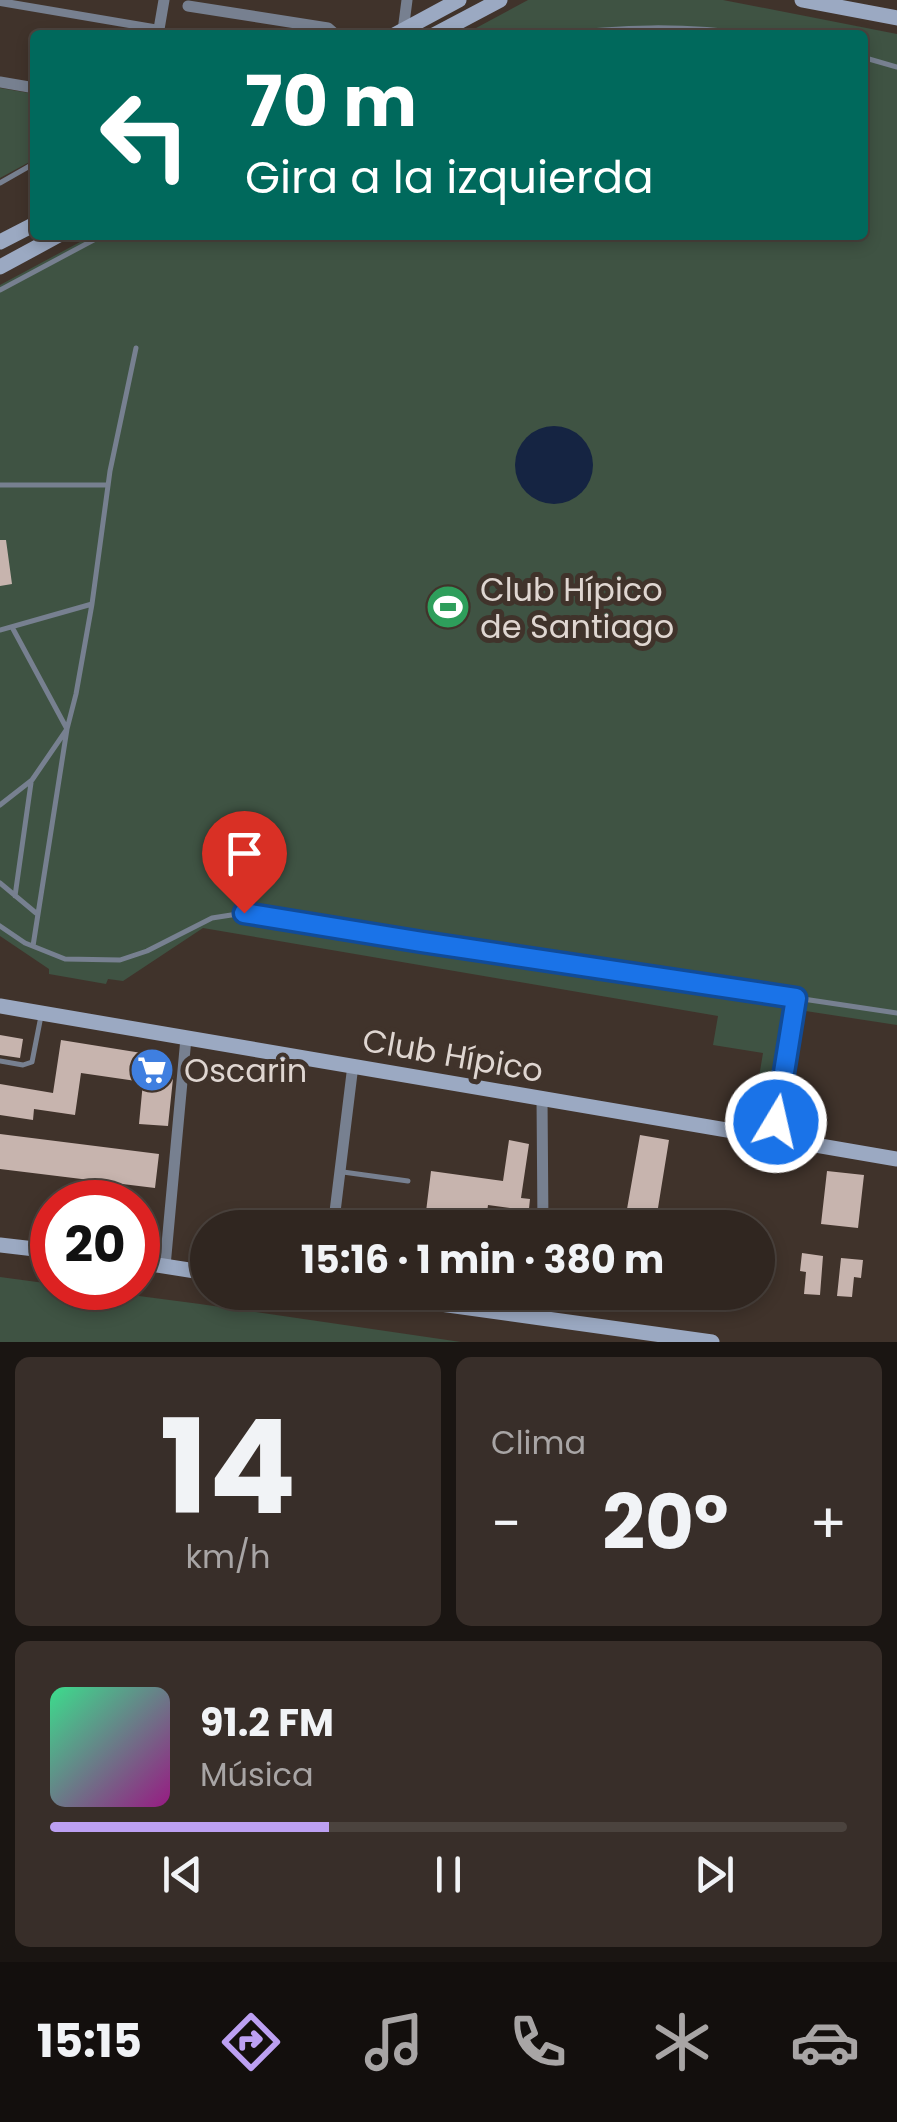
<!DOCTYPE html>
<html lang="es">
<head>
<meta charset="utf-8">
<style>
  body { margin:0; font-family:Poppins,sans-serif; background:#382e29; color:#f1f3f6; height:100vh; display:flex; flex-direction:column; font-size:38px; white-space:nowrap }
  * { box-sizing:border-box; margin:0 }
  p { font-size:32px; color:#a8a5a5 }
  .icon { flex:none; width:55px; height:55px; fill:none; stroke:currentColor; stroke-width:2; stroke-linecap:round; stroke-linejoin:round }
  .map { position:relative; height:1342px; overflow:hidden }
  .panel { display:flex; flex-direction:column; gap:15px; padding:15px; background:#1a1512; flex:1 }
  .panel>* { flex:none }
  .guide { position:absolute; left:30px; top:30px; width:838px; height:210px; border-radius:10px; box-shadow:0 5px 15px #0003,0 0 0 2px #4b433e; background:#00695c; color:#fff; overflow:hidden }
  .speed { position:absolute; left:30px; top:1180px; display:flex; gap:20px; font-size:50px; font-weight:700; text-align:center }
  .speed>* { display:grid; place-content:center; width:130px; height:130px; border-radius:50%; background:#302620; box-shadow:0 5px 15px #0003,0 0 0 2px #4b433e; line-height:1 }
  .speed .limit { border:15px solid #d22; background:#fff; color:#111 }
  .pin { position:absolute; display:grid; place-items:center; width:85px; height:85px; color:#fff; margin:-102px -42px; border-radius:50% 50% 50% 0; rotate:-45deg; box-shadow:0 0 10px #0007 }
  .pin .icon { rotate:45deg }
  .me { position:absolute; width:110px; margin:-55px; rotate:9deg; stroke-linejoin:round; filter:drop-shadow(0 0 8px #0008) }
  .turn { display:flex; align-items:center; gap:35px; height:210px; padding:0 50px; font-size:45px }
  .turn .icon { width:130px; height:130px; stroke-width:2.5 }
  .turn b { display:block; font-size:70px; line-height:85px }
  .big { font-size:75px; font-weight:700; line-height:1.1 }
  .panel .widget { flex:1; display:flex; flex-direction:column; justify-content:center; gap:15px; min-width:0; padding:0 35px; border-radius:15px; background:#382e29 }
  .panel .dial { align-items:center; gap:0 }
  .dial b { font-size:130px; line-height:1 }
  .song { display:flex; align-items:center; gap:30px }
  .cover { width:120px; height:120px; border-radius:15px; background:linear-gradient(135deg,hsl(150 70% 55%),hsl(310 70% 35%)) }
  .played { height:10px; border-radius:5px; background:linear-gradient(90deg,#bca0f2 35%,#4b433e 35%) }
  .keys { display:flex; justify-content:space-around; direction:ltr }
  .heat { display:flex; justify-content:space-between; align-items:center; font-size:55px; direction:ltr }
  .panel .tiles { flex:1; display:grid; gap:15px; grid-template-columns:1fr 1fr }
  .widget:last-child { grid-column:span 2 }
  .trip { position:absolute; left:190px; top:1210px; width:585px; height:100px; border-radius:50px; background:#302620; box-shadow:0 5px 15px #0003,0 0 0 2px #4b433e; font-weight:700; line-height:100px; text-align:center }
  .tabs { display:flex; height:160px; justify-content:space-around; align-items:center; background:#130f0d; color:#a8a5a5 }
  .tabs .icon { width:70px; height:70px }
  .tabs .on { color:#bca0f2 }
  .tabs b { font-size:45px; color:#f1f3f6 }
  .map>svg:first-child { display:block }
  .green { fill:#3f5343 }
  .water { fill:#152442 }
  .building { fill:#c7b4ae }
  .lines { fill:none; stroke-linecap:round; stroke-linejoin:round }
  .service { stroke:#778090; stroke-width:5 }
  .pedestrian { stroke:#778090; stroke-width:8 }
  .minor { stroke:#778090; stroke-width:11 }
  .secondary { stroke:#9ba9c2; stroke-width:15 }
  .route-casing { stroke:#114b97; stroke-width:25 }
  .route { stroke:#1a73e8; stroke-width:18 }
  .labels { text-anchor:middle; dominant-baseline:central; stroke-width:10; stroke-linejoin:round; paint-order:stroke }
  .poi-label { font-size:32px; fill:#dfd6d1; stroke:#40332b; text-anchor:start }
  .street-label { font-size:32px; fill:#dfd6d1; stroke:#40332b }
</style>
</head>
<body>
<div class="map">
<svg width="897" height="1342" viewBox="0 0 897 1342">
  <rect width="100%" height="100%" fill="#40332b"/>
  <path class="green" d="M 528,0 L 723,0 L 897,34 L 897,1025 L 799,1010 L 780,1122 L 752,1119 L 763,1053 L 713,1045 L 718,1016 L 203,928 L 123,981 L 108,979 L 106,984 L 49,974 L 49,969 L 0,936 L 0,285 L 93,235 L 862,235 L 862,35 L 463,35 Z
    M 0,88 L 35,94 L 35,159 L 0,178 Z
    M 0,1277 L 52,1284 L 52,1288 L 78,1288 L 200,1304 L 461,1342 L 0,1342 Z"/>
  <path class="water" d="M515 465a39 39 0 1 1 78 0a39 39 0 1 1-78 0Z"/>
  <path class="building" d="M 0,540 L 6,540 L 12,584 L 0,586 Z
    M 0,1035 L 23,1039 L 20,1058 L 0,1055 Z
    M 61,1040 L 154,1055 L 153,1066 L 174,1069 L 168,1126 L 139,1124 L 143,1082 L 81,1073 L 75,1115 L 34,1109 L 33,1120 L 0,1115 L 0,1084 L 53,1093 Z
    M 0,1134 L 159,1154 L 155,1188 L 0,1169 Z
    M 640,1135 L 669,1140 L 657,1214 L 627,1209 Z
    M 509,1140 L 529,1144 L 521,1198 L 530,1199 L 527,1228 L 508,1228 L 510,1208 L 488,1205 L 485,1228 L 424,1228 L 431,1171 L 503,1181 Z
    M 827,1171 L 864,1175 L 858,1228 L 821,1224 Z
    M 653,1215 L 696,1221 L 696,1228 L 651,1228 Z
    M 802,1253 L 823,1256 L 820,1295 L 804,1294 L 806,1272 L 800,1271 Z
    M 841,1258 L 863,1260 L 861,1278 L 854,1277 L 852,1297 L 837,1296 Z"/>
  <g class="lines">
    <path class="service" d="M 545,35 C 622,27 680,24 756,35
      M 862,57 L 897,67
      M 0,183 L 35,163
      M 0,290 L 103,235
      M 0,485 L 107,485
      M 0,630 L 92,604 L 110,471 L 136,348
      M 0,805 L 32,780 L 67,729 L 12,627
      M 0,883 L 36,913
      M 15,896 L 31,783
      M 0,926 L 25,943 L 65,959 L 120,960 L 147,951 L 212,918 L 244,913 L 421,942 L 897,1013
      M 33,946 L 67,729 L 76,694 L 92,604
      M 0,1061 L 23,1065 L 32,1062 L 41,1016
      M 774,1133 L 796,998
      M 343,1172 L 408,1181"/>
    <path class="pedestrian" d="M 0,2 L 159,29"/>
    <path class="minor" d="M 188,6 L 328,28 L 336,35
      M 158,35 L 164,0
      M 404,35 L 403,31 L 407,0
      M 0,82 L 35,88
      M 542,1097 L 543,1228
      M 333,1228 L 353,1065
      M 165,1266 L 186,1038
      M 542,1319 L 543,1292"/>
    <path class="secondary" d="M 802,0 L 897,18
      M 394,35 L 459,0
      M 434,35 L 500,0
      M 0,242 L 35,224
      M 0,267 L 59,235
      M 0,1006 L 897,1159
      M 0,1245 L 52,1251
      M 138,1262 L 208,1273
      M 354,1292 L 712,1342"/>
  </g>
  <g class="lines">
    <defs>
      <path id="route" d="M 244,913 L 422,942 L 796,998 L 776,1122"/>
    </defs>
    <use href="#route" class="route-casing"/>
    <use href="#route" class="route"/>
  </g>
  <defs>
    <symbol id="stadium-disc" viewBox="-11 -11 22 22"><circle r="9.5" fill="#2e9e5b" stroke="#40332b"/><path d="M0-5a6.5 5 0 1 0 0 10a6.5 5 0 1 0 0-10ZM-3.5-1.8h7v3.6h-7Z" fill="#fff"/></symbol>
    <symbol id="supermarket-disc" viewBox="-11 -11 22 22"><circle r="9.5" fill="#3f7fe0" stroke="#40332b"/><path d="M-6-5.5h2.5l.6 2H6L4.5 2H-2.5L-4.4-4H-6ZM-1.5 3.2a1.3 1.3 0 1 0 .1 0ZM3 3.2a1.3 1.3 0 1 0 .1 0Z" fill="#fff"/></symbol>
  </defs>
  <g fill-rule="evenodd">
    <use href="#stadium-disc" x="423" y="582" width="50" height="50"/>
    <use href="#supermarket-disc" x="127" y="1045" width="50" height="50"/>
  </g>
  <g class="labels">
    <g class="poi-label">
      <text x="480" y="589">Club Hípico<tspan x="480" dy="37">de Santiago</tspan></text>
      <text x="184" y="1070">Oscarin</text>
    </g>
    <g class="street-label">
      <text transform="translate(453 1055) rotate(10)">Club Hípico</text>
    </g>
  </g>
</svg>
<div class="speed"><div class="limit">20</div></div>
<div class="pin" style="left:244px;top:913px;background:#d93025"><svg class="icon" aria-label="arrive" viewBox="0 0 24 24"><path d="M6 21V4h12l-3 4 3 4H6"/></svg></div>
<svg class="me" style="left:776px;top:1122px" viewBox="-20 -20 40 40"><circle r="17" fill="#1a73e8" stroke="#fff" stroke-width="3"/><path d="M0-11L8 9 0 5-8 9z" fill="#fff"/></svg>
<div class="trip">15:16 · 1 min · 380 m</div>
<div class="guide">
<div class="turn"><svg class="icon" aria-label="left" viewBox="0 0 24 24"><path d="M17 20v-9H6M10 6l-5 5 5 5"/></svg><div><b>70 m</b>Gira a la izquierda</div></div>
</div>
</div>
<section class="panel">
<div class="tiles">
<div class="widget dial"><b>14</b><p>km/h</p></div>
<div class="widget"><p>Clima</p>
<div class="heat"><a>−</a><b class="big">20°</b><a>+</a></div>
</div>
<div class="widget">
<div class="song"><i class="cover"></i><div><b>91.2 FM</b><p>Música</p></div></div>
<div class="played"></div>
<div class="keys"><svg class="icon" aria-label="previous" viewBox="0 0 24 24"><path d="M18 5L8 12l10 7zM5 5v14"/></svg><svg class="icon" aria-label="pause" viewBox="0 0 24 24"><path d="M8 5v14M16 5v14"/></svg><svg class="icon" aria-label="next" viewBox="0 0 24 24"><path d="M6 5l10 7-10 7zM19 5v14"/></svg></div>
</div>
</div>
</section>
<nav class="tabs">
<b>15:15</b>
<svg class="icon on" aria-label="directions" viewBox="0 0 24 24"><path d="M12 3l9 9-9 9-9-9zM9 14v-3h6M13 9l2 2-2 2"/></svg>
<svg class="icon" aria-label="music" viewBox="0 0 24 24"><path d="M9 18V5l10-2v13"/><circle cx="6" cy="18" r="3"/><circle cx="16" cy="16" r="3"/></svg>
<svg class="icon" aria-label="phone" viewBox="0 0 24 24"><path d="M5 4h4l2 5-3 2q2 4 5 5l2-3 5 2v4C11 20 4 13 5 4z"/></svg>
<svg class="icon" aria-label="climate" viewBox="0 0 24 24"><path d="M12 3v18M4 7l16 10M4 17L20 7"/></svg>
<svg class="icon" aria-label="car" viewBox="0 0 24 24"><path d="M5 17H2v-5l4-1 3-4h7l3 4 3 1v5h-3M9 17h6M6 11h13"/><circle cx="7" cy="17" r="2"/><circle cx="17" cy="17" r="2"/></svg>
</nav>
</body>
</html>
